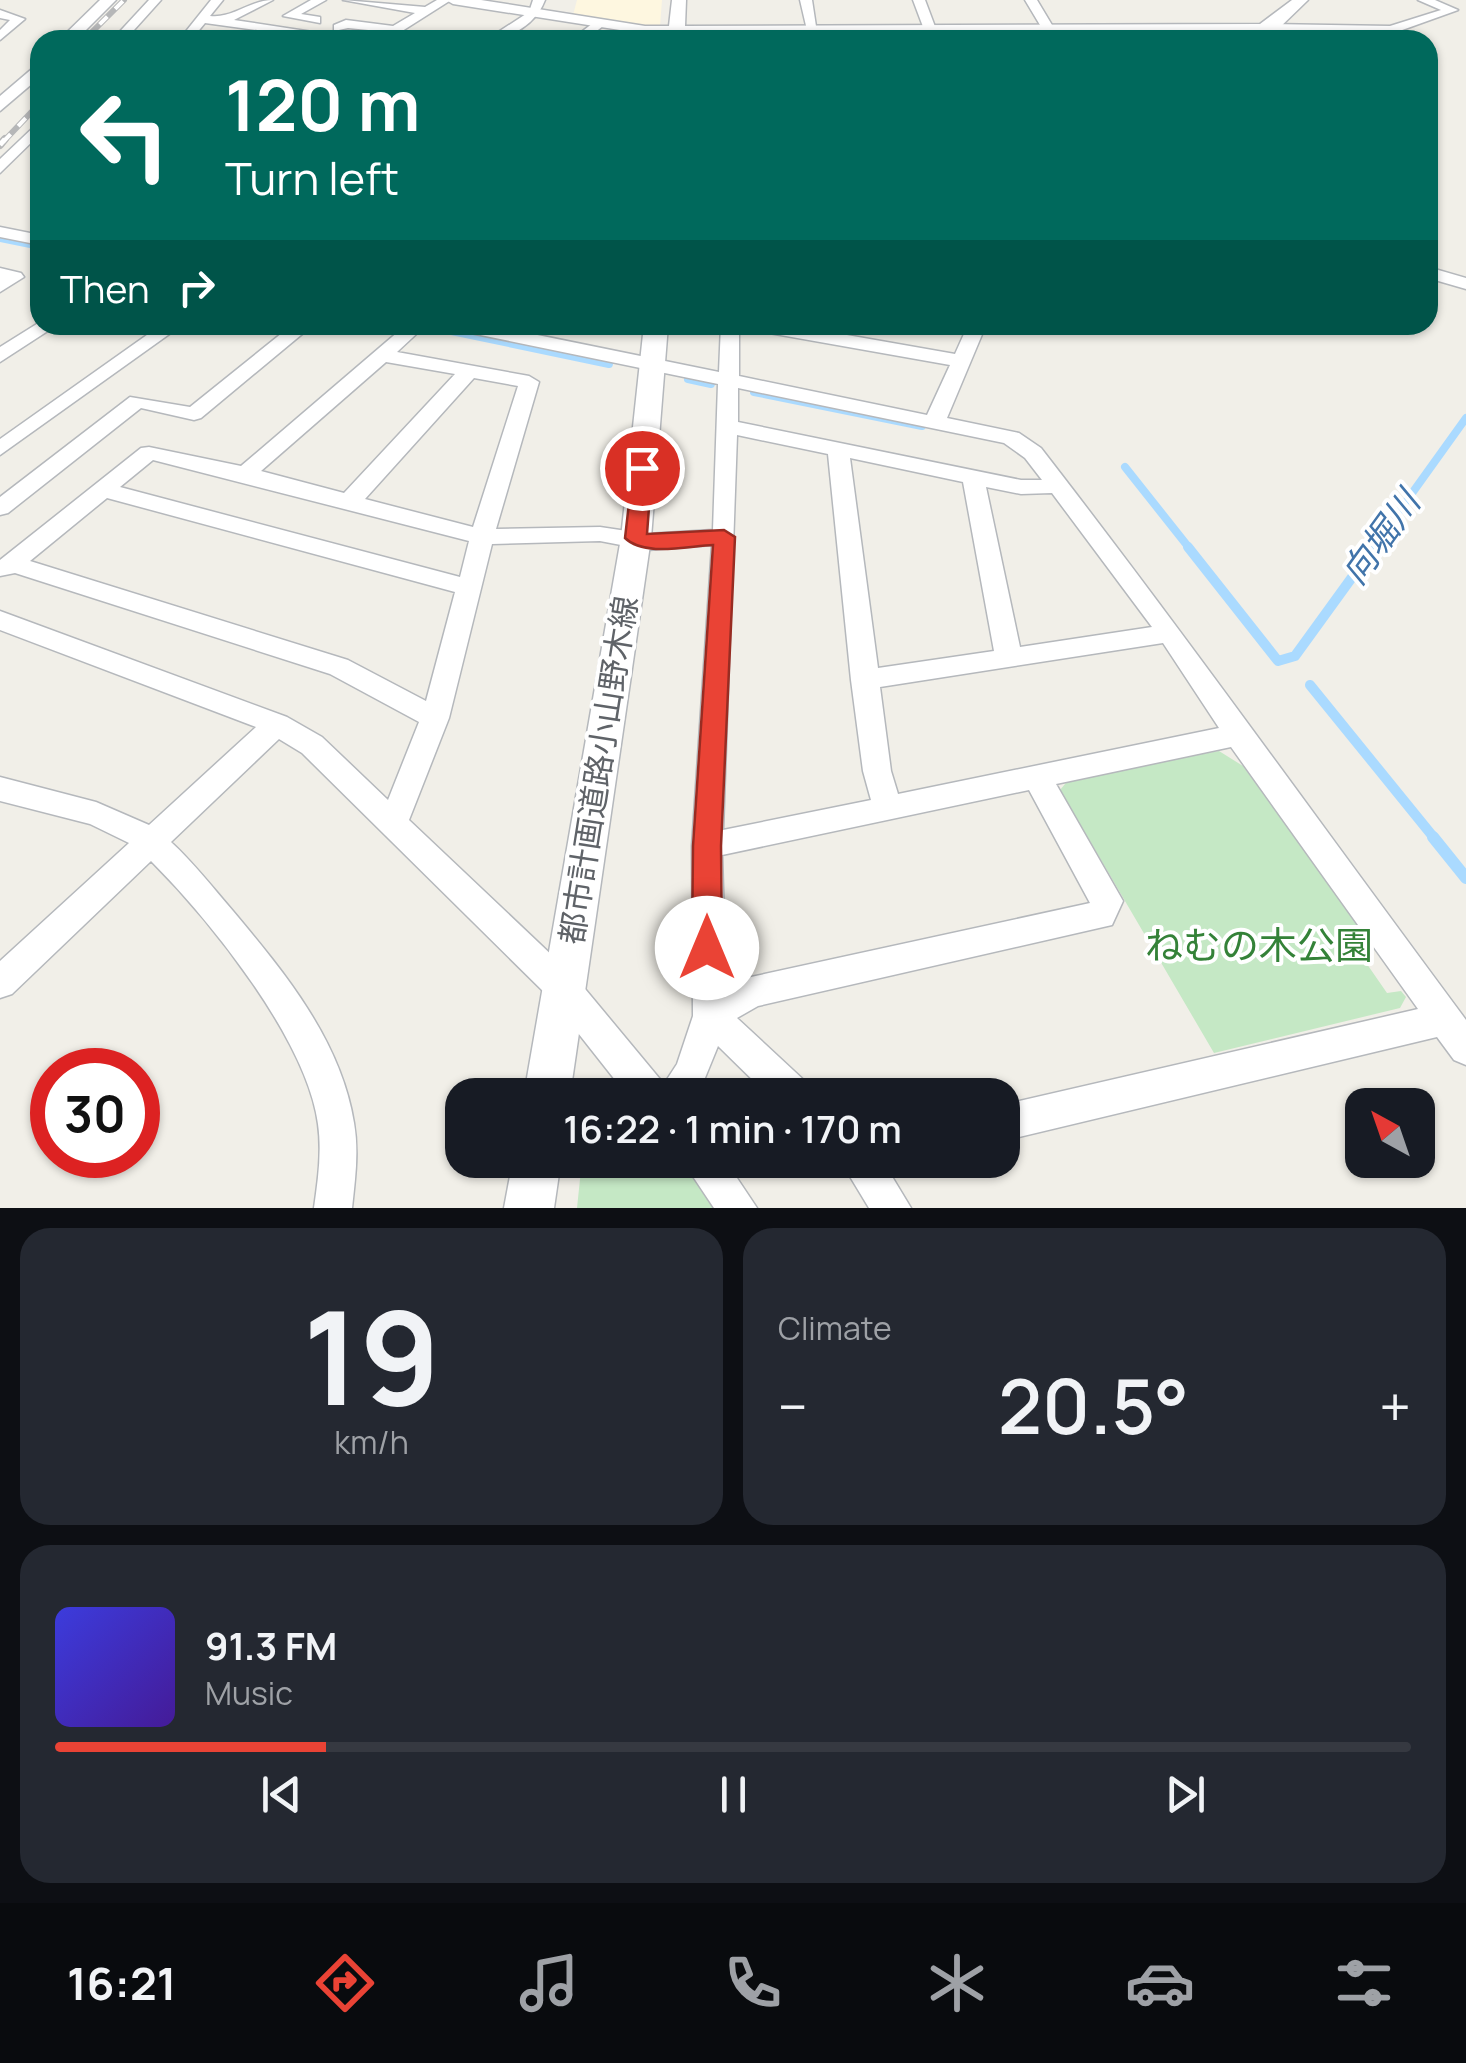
<!DOCTYPE html>
<html lang="en">
<head>
<meta charset="utf-8">
<style>
  body { margin:0; font-family:Manrope,"Noto Sans JP",sans-serif; background:#242831; color:#f1f3f6; height:100vh; display:flex; flex-direction:column; font-size:38px; white-space:nowrap }
  * { box-sizing:border-box; margin:0 }
  p { font-size:32px; color:#9ea1a6 }
  .icon { flex:none; width:55px; height:55px; fill:none; stroke:currentColor; stroke-width:2; stroke-linecap:round; stroke-linejoin:round }
  .map { position:relative; height:1208px; overflow:hidden }
  .side { display:flex; flex-direction:column; gap:20px; padding:20px; background:#0d0f14; flex:1 }
  .side>* { flex:none }
  .guide { position:absolute; left:30px; top:30px; width:1408px; height:305px; border-radius:30px; box-shadow:0 2px 8px #0004; background:#00695c; color:#fff; overflow:hidden }
  .needle { width:65px; rotate:320deg }
  .tools { position:absolute; left:1345px; top:1088px; display:grid; gap:20px }
  .tools a { display:grid; place-items:center; width:90px; height:90px; border-radius:20px; background:#171b24; box-shadow:0 2px 8px #0004; font-size:50px }
  .speed { position:absolute; left:30px; top:1048px; display:flex; gap:20px; font-size:50px; font-weight:700; text-align:center }
  .speed>* { display:grid; place-content:center; width:130px; height:130px; border-radius:50%; background:#171b24; box-shadow:0 2px 8px #0004; line-height:1 }
  .speed .limit { border:15px solid #d22; background:#fff; color:#111 }
  .pin { position:absolute; display:grid; place-items:center; width:85px; height:85px; color:#fff; margin:-42px; border:5px solid #fff; border-radius:50%; box-shadow:0 2px 10px #0007 }
  .me { position:absolute; width:110px; margin:-55px; rotate:0deg; stroke-linejoin:round; filter:drop-shadow(0 0 8px #0008) }
  .turn { display:flex; align-items:center; gap:35px; height:210px; padding:0 30px; font-size:45px }
  .turn .icon { width:130px; height:130px; stroke-width:2.5 }
  .turn b { display:block; font-size:70px; line-height:85px }
  .then { display:flex; align-items:center; height:95px; padding:0 30px; background:#0003; gap:20px; font-size:38px }
  .big { font-size:75px; font-weight:600; line-height:1.1 }
  .side .card { flex:1; display:flex; flex-direction:column; justify-content:center; gap:15px; min-width:0; padding:0 35px; border-radius:30px; background:#242831 }
  .side .dial { align-items:center; gap:0 }
  .dial b { font-size:130px; line-height:1 }
  .song { display:flex; align-items:center; gap:30px }
  .cover { width:120px; height:120px; border-radius:15px; background:linear-gradient(135deg,hsl(240 70% 55%),hsl(260 70% 35%)) }
  .played { height:10px; border-radius:5px; background:linear-gradient(90deg,#ea4335 20%,#363941 20%) }
  .keys { display:flex; justify-content:space-around; direction:ltr }
  .heat { display:flex; justify-content:space-between; align-items:center; font-size:55px; direction:ltr }
  .side .tiles { flex:1; display:grid; gap:20px; grid-template-columns:1fr 1fr }
  .card:last-child { grid-column:span 2 }
  .trip { position:absolute; left:445px; top:1078px; width:575px; height:100px; border-radius:30px; background:#171b24; box-shadow:0 2px 8px #0004; font-weight:600; line-height:100px; text-align:center }
  .dock { display:flex; height:160px; justify-content:space-around; align-items:center; background:#090b0e; color:#9ea1a6 }
  .dock .icon { width:70px; height:70px }
  .dock .on { color:#ea4335 }
  .dock b { font-size:45px; color:#f1f3f6 }
  .map>svg:first-child { display:block }
  .commercial { fill:#fef7e0 }
  .green { fill:#c5e8c5 }
  .lines { fill:none; stroke-linecap:round; stroke-linejoin:round }
  .stream-far3 { stroke:#aadaff; stroke-width:6 }
  .stream-far2 { stroke:#aadaff; stroke-width:8 }
  .stream-far1 { stroke:#aadaff; stroke-width:10 }
  .stream { stroke:#aadaff; stroke-width:12 }
  .minor-casing { stroke:#b5b8bc; stroke-width:3 }
  .tertiary-casing { stroke:#b5b8bc; stroke-width:3 }
  .minor { fill:#fff; fill-rule:evenodd }
  .tertiary { fill:#fff; fill-rule:evenodd }
  .rail-far1-casing { stroke:#b6b7b8; stroke-width:6 }
  .rail-casing { stroke:#b6b7b8; stroke-width:8 }
  .rail-far1 { stroke:#fff; stroke-width:4; stroke-dasharray:11; stroke-linecap:butt }
  .rail { stroke:#fff; stroke-width:5; stroke-dasharray:15; stroke-linecap:butt }
  .route { fill:#ea4335; stroke:#982c22; stroke-width:2.5 }
  .labels { text-anchor:middle; dominant-baseline:central; stroke-width:8; stroke-linejoin:round; paint-order:stroke }
  .street-label { font-size:32px; fill:#5f6368; stroke:#fff }
  .water-label { font-size:35px; font-style:italic; fill:#4174aa; stroke:#fff }
  .near-park-label { font-size:38px; fill:#348238; stroke:#fff }
</style>
</head>
<body>
<div class="map">
<svg width="1466" height="1208" viewBox="0 0 1466 1208">
  <rect width="100%" height="100%" fill="#f1efe8"/>
  <path class="commercial" d="M 577,0 L 662,0 L 660,26 L 647,28 L 573,15 Z"/>
  <path class="green" d="M 1219,751 L 1243,766 L 1377,949 L 1360,954 L 1387,993 L 1401,991 L 1406,997 L 1400,1008 L 1214,1053 L 1060,790 L 1070,778 Z
    M 582,1160 L 685,1160 L 723,1208 L 577,1208 Z"/>
  <g class="lines">
    <path class="stream-far3" d="M 0,239 L 40,247"/>
    <path class="stream-far2" d="M 442,329 L 609,364
      M 688,379 L 711,384
      M 754,392 L 922,426
      M 1125,467 L 1190,549
      M 1372,549 L 1466,418"/>
    <path class="stream-far1" d="M 1188,547 L 1278,661 L 1295,656 L 1374,547
      M 1310,685 L 1435,839"/>
    <path class="stream" d="M 1433,837 L 1466,878"/>
    <defs>
      <path id="minor" d="M 149,0 L 161,0 L 125,40 L 112,40 Z
        M 211,0 L 223,0 L 210,16 C 232,19 250,0 273,0 L 234,20 L 365,40 L 331,40 L 205,23 L 191,40 L 179,40 Z
        M 311,0 L 326,0 L 301,14 L 320,17 L 320,23 L 283,16 Z
        M 343,0 L 425,7 L 437,0 L 451,0 L 399,33 L 348,28 L 334,31 L 334,25 L 346,20 L 393,26 L 415,13 Z
        M 533,0 L 545,0 C 537,23 510,40 486,40 L 529,12 Z
        M 800,0 L 812,0 L 817,33 L 807,30 Z
        M 913,0 L 925,0 L 940,40 L 928,40 Z
        M 1025,0 L 1037,0 L 1061,40 L 1049,40 Z
        M 1418,0 L 1435,0 L 1458,10 L 1391,34 L 1270,32 L 1264,28 L 1270,24 L 1390,26 L 1441,10 Z
        M 0,10 L 25,19 L 0,40 L 0,30 L 10,20 L 0,18 Z
        M 597,20 L 607,23 L 585,40 L 571,40 Z
        M 626,25 L 632,29 L 627,34 L 631,40 L 619,40 L 615,34 Z
        M 40,121 L 40,134 L 0,173 L 0,159 Z
        M 0,227 L 40,235 L 40,245 L 0,237 Z
        M 1428,267 L 1466,278 L 1466,289 L 1428,278 Z
        M 0,268 L 21,273 L 24,277 L 0,292 Z
        M 40,322 L 40,325 L 57,325 L 0,362 L 0,347 Z
        M 161,325 L 182,325 L 0,455 L 0,439 Z
        M 292,325 L 313,325 L 201,418 L 194,420 L 141,408 L 8,513 L 0,515 L 0,497 L 130,397 L 190,407 Z
        M 406,325 L 426,325 L 397,352 L 529,376 L 539,382 L 496,529 L 600,527 L 647,534 L 713,530 L 718,384 L 461,331 L 452,325 L 489,325 L 719,372 L 721,325 L 739,325 L 739,376 L 927,415 L 950,365 L 758,331 L 749,325 L 790,325 L 955,354 L 968,325 L 986,325 L 947,418 L 1019,433 L 1041,448 C 1186,635 1324,829 1466,1020 L 1466,1065 L 1454,1060 L 1437,1037 L 1002,1141 L 1002,1105 L 1418,1009 L 1231,747 L 1056,784 L 1123,901 L 1112,925 L 758,1006 L 737,1018 L 807,1083 L 812,1095 L 768,1095 L 718,1046 L 698,1095 L 627,1095 L 552,1000 L 302,753 L 279,739 L 171,842 C 194,863 213,888 233,911 C 285,973 341,1041 354,1123 C 359,1152 355,1180 352,1208 L 314,1208 C 318,1180 322,1152 318,1124 C 307,1040 210,920 151,861 L 12,994 L 0,998 L 0,961 L 129,843 L 90,824 L 0,801 L 0,777 L 96,802 L 149,825 L 256,727 L 0,630 L 0,611 L 287,717 L 322,737 L 388,800 L 419,722 L 330,674 L 15,573 L 0,576 L 0,560 L 141,448 L 149,447 L 241,466 ZM 386,362 L 455,374 L 344,493 L 261,471 ZM 474,378 L 518,386 L 473,527 L 365,499 ZM 738,388 L 1004,443 L 1025,458 L 1042,480 L 1021,480 L 738,422 ZM 737,435 L 828,454 L 851,680 L 863,771 L 871,800 L 723,830 ZM 850,458 L 963,482 L 994,651 L 878,668 ZM 153,460 L 469,541 L 460,577 L 120,487 ZM 986,487 L 1021,494 L 1052,493 L 1152,627 L 1020,647 ZM 107,498 L 455,592 L 426,701 L 348,660 L 30,561 ZM 600,541 L 647,550 L 712,545 L 692,846 L 693,1016 L 677,1064 L 664,1084 L 576,978 L 409,820 L 449,718 L 492,544 ZM 1163,643 L 1219,728 L 898,794 L 891,771 L 880,687 ZM 1029,790 L 1090,903 L 751,977 L 726,988 L 722,855 Z
        M 682,1160 L 725,1160 L 757,1208 L 714,1208 Z
        M 840,1160 L 882,1160 L 911,1208 L 869,1208 Z"/>
      <path id="tertiary" d="M 100,0 L 116,0 L 76,40 L 59,40 Z
        M 446,0 L 481,0 L 645,26 L 669,26 L 672,0 L 686,0 L 685,26 L 1260,24 L 1292,0 L 1308,0 L 1276,31 L 1260,34 L 684,36 L 684,40 L 453,4 Z
        M 40,62 L 40,77 L 0,111 L 0,96 Z
        M 644,325 L 668,325 L 651,538 L 570,1095 L 524,1095 L 621,538 Z
        M 513,1160 L 561,1160 L 554,1208 L 504,1208 Z"/>
    </defs>
    <use href="#minor" class="minor-casing"/>
    <use href="#tertiary" class="tertiary-casing"/>
    <use href="#minor" class="minor"/>
    <use href="#tertiary" class="tertiary"/>
    <defs>
      <path id="rail-far1" d="M 84,40 L 124,0
        M 3,142 L 40,103"/>
      <path id="rail" d="M 0,145 L 5,139"/>
    </defs>
    <use href="#rail-far1" class="rail-far1-casing"/>
    <use href="#rail" class="rail-casing"/>
    <use href="#rail-far1" class="rail-far1"/>
    <use href="#rail" class="rail"/>
  </g>
  <path class="route" d="M 642,462 L 652,468 L 647,534 L 724,530 L 735,537 L 721,846 L 722,948 L 717,958 L 707,962 L 696,958 L 692,948 L 693,846 L 713,545 C 688,546 644,557 625,538 L 633,468 Z"/>
  <g class="labels">
    <g class="street-label">
      <text transform="translate(598 770) rotate(-81)">都市計画道路小山野木線</text>
    </g>
    <g class="water-label">
      <text transform="translate(1380 537) rotate(-54)">向堀川</text>
    </g>
    <g class="near-park-label">
      <text x="1259" y="944">ねむの木公園</text>
    </g>
  </g>
</svg>
<div class="tools">
<a><svg class="needle" viewBox="-14 -14 28 28"><path d="M0-13l5 13h-10z" fill="#e53935"/><path d="M0 13l5-13h-10z" fill="#9ea1a6"/></svg></a>
</div>
<div class="speed"><div class="limit">30</div></div>
<div class="pin" style="left:642px;top:468px;background:#d93025"><svg class="icon" aria-label="arrive" viewBox="0 0 24 24"><path d="M6 21V4h12l-3 4 3 4H6"/></svg></div>
<svg class="me" style="left:707px;top:948px" viewBox="-20 -20 40 40"><circle r="19" fill="#fff"/><path d="M0-13L10 11 0 6-10 11z" fill="#ea4335"/></svg>
<div class="trip">16:22 · 1 min · 170 m</div>
<div class="guide">
<div class="turn"><svg class="icon" aria-label="left" viewBox="0 0 24 24"><path d="M17 20v-9H6M10 6l-5 5 5 5"/></svg><div><b>120 m</b>Turn left</div></div>
<div class="then">Then<svg class="icon" aria-label="right" viewBox="0 0 24 24"><path d="M7 20v-9h11M14 6l5 5-5 5"/></svg></div>
</div>
</div>
<section class="side">
<div class="tiles">
<div class="card dial"><b>19</b><p>km/h</p></div>
<div class="card"><p>Climate</p>
<div class="heat"><a>−</a><b class="big">20.5°</b><a>+</a></div>
</div>
<div class="card">
<div class="song"><i class="cover"></i><div><b>91.3 FM</b><p>Music</p></div></div>
<div class="played"></div>
<div class="keys"><svg class="icon" aria-label="previous" viewBox="0 0 24 24"><path d="M18 5L8 12l10 7zM5 5v14"/></svg><svg class="icon" aria-label="pause" viewBox="0 0 24 24"><path d="M8 5v14M16 5v14"/></svg><svg class="icon" aria-label="next" viewBox="0 0 24 24"><path d="M6 5l10 7-10 7zM19 5v14"/></svg></div>
</div>
</div>
</section>
<nav class="dock">
<b>16:21</b>
<svg class="icon on" aria-label="directions" viewBox="0 0 24 24"><path d="M12 3l9 9-9 9-9-9zM9 14v-3h6M13 9l2 2-2 2"/></svg>
<svg class="icon" aria-label="music" viewBox="0 0 24 24"><path d="M9 18V5l10-2v13"/><circle cx="6" cy="18" r="3"/><circle cx="16" cy="16" r="3"/></svg>
<svg class="icon" aria-label="phone" viewBox="0 0 24 24"><path d="M5 4h4l2 5-3 2q2 4 5 5l2-3 5 2v4C11 20 4 13 5 4z"/></svg>
<svg class="icon" aria-label="climate" viewBox="0 0 24 24"><path d="M12 3v18M4 7l16 10M4 17L20 7"/></svg>
<svg class="icon" aria-label="car" viewBox="0 0 24 24"><path d="M5 17H2v-5l4-1 3-4h7l3 4 3 1v5h-3M9 17h6M6 11h13"/><circle cx="7" cy="17" r="2"/><circle cx="17" cy="17" r="2"/></svg>
<svg class="icon" aria-label="filters" viewBox="0 0 24 24"><path d="M4 7h16M4 17h16"/><circle cx="9" cy="7" r="2"/><circle cx="15" cy="17" r="2"/></svg>
</nav>
</body>
</html>
